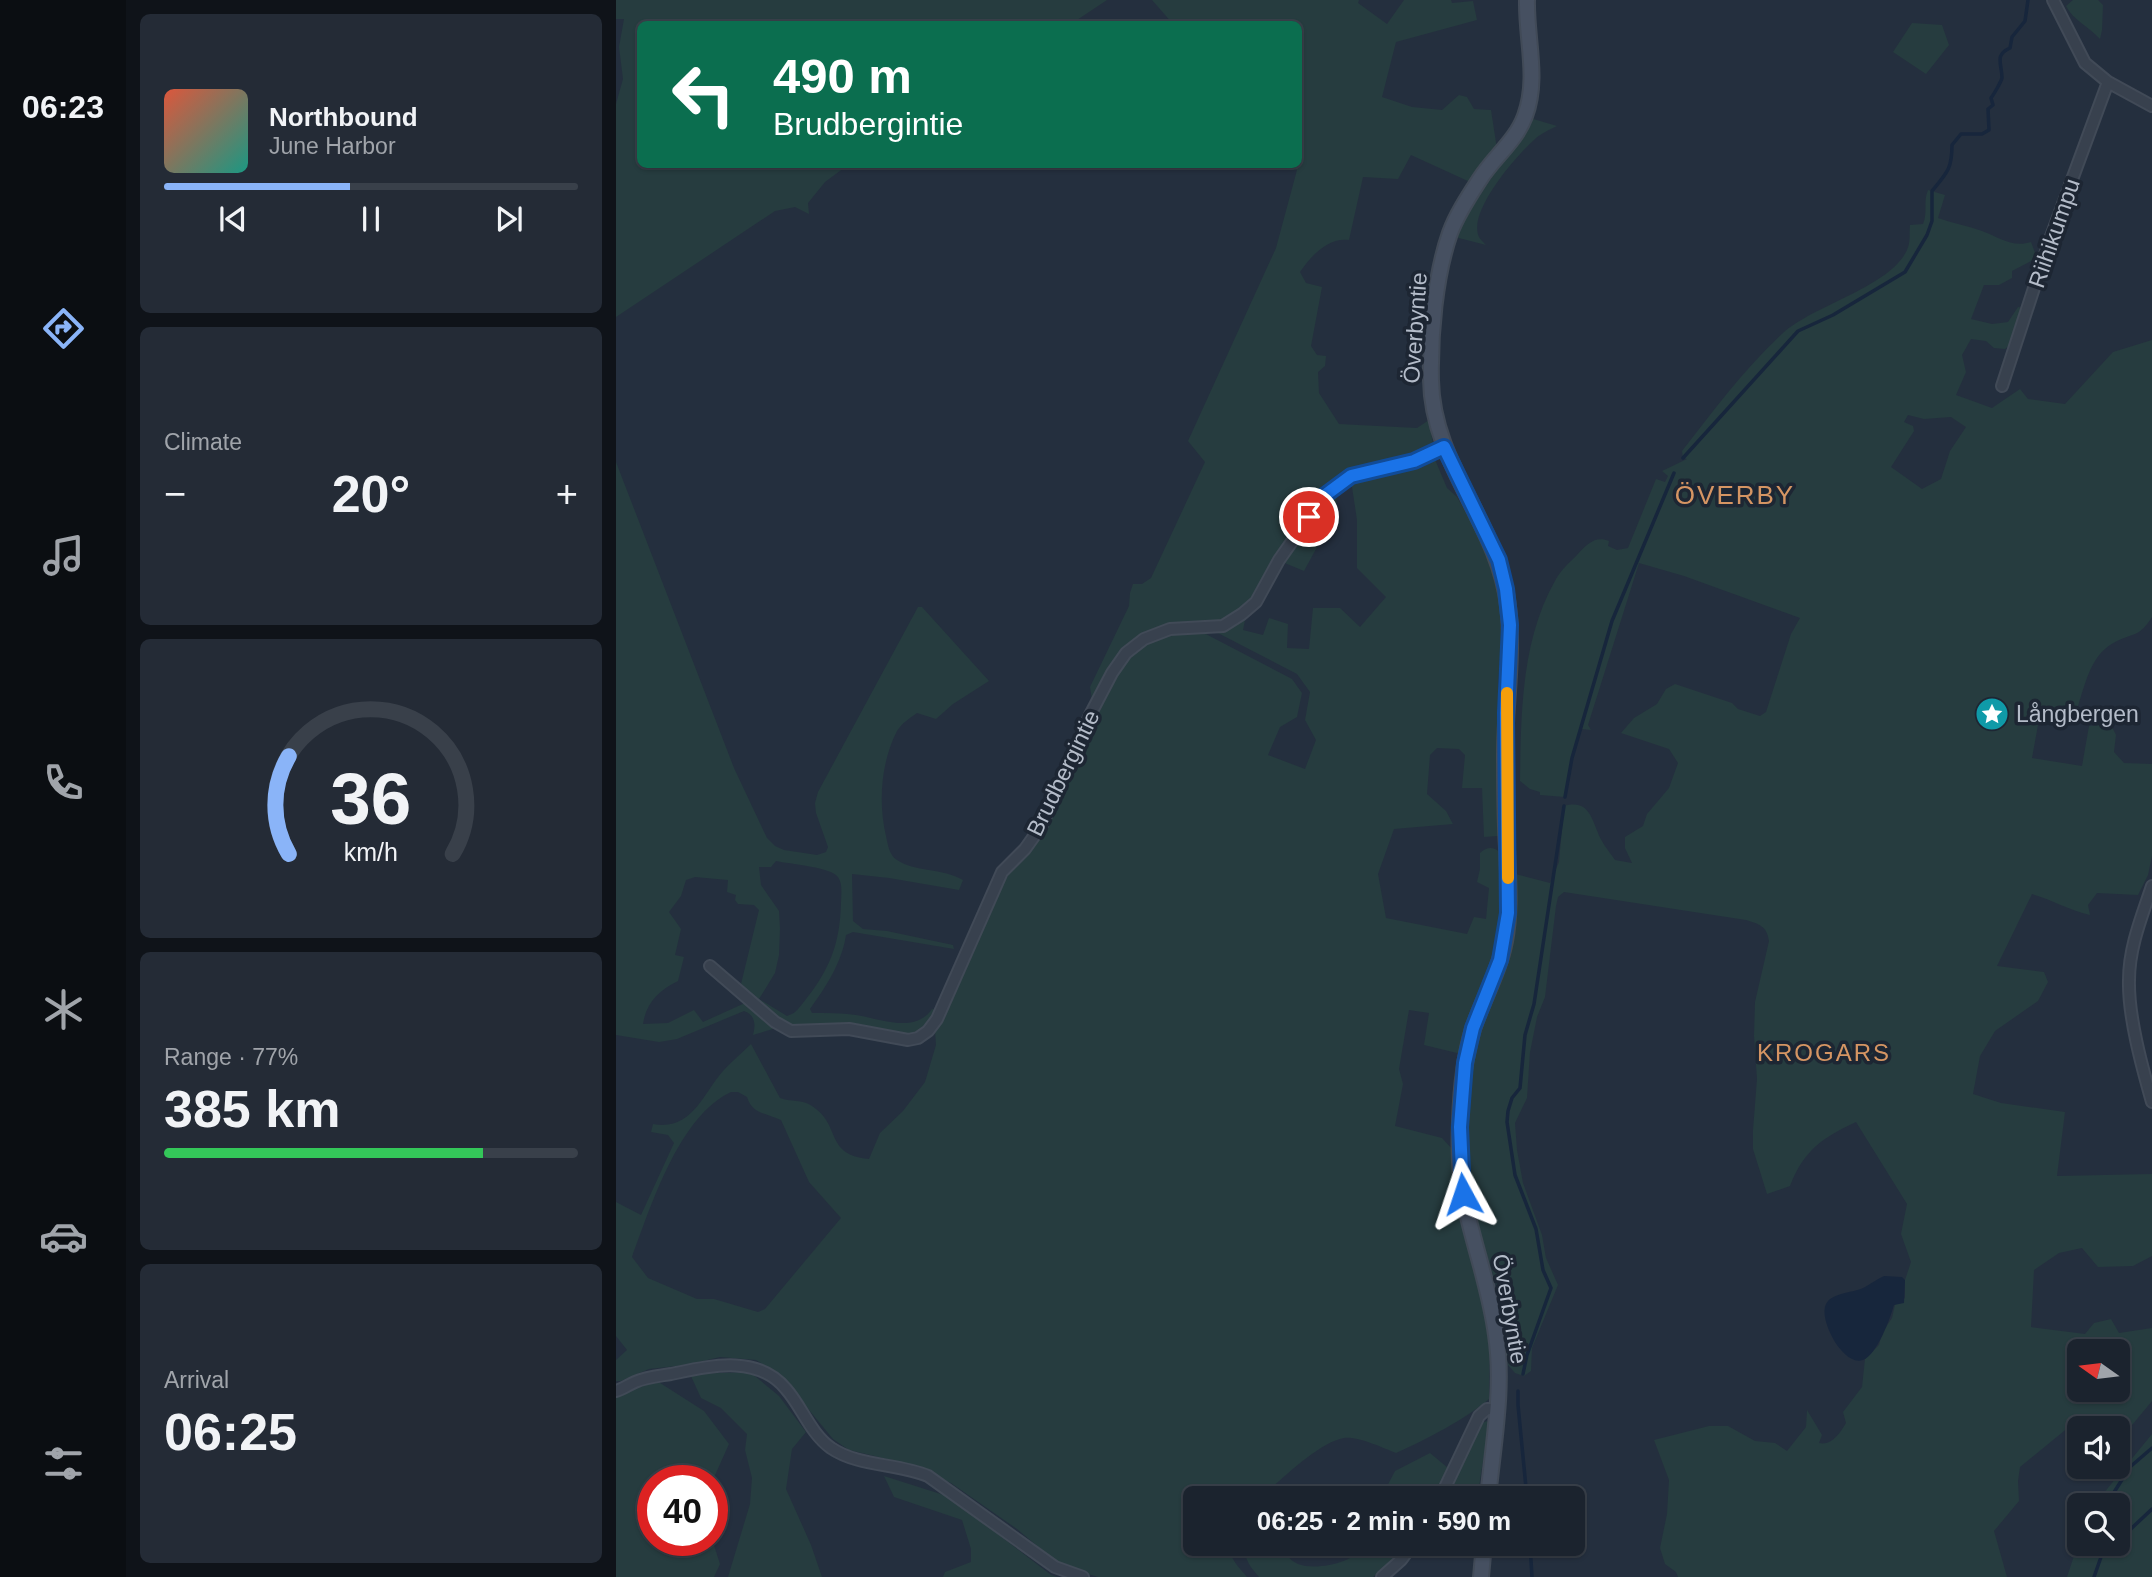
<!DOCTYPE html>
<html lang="en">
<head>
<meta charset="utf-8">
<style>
  body { margin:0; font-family:Helvetica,sans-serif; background:#242b36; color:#f1f3f6; height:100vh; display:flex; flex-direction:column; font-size:26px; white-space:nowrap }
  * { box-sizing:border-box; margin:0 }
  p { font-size:23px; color:#a0a4aa }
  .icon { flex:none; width:38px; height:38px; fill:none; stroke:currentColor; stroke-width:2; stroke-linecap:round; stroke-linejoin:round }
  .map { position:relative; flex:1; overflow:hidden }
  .drawer { display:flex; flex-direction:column; gap:14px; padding:14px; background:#0f1319; width:490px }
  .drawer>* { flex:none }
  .top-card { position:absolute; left:21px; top:21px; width:665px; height:147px; border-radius:10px; box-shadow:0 2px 5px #0004,0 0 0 2px #39404a; background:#0b6e4f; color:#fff; overflow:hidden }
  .needle { width:46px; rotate:284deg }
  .fabs { position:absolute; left:1451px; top:1339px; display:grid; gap:14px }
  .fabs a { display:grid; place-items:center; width:63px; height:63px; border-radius:10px; background:#1b232e; box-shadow:0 2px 5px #0004,0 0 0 2px #39404a; font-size:35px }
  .speed { position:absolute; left:21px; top:1465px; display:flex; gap:14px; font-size:35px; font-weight:700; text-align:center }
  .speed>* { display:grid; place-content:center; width:91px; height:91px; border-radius:50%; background:#1b232e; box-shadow:0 2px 5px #0004,0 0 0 2px #39404a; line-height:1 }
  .speed .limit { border:10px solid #d22; background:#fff; color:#111 }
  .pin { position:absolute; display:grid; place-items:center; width:60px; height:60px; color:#fff; margin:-30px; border:4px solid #fff; border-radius:50%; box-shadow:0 2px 7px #0007 }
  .me { position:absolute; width:77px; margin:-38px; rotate:355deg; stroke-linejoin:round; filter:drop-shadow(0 0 5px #0008) }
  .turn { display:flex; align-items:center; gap:24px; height:147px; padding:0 21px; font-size:32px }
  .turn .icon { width:91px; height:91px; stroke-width:2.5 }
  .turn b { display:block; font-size:49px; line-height:60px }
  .big { font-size:52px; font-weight:700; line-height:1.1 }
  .drawer .widget { flex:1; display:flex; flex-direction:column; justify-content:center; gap:10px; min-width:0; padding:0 24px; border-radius:10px; background:#242b36 }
  .drawer .dial { align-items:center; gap:0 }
  .dial svg { height:182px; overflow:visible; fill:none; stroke:#39404a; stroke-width:7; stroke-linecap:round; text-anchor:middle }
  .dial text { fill:#f1f3f6; stroke:none }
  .song { display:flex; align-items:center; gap:21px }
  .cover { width:84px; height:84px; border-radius:10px; background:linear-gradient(135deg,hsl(10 70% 55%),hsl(170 70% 35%)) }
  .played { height:7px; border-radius:4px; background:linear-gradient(90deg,#8ab4f8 45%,#39404a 45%) }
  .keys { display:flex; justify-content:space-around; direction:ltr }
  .heat { display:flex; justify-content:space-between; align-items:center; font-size:38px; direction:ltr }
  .charge { height:10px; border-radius:5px; background:linear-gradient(90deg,#34c759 77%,#39404a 0) }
  .trip { position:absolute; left:567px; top:1486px; width:402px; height:70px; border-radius:10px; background:#1b232e; box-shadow:0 2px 5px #0004,0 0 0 2px #39404a; font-weight:700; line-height:70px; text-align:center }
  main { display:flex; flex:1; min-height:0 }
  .tabs { display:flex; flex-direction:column; width:126px; justify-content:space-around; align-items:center; background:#0b0e12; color:#a0a4aa }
  .tabs .icon { width:49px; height:49px }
  .tabs .selected { color:#8ab4f8 }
  .tabs b { font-size:32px; color:#f1f3f6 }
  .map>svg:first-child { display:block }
  .green { fill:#263c3f; fill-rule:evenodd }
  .water { fill:#17263c }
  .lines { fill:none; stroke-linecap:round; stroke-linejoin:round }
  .stream { stroke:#17263c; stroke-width:3.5 }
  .street-casing { stroke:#414a57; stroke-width:14 }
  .secondary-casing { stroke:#414a57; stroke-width:18 }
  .street { stroke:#38414e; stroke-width:10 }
  .secondary { stroke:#465061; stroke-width:14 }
  .route-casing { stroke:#114b97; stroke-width:18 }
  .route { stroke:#1a73e8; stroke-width:12 }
  .slow { stroke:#f59e0b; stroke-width:12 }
  .labels { text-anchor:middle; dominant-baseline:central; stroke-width:7; stroke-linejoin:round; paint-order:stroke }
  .street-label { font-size:23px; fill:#b4bcc9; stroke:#1d2633 }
  .poi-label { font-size:23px; fill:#b4bcc9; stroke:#1d2633; text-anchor:start }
  .neighbourhood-label { font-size:24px; letter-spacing:2px; fill:#d59563; stroke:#1d2633 }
  .quarter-label { font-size:26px; letter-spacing:2px; fill:#d59563; stroke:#1d2633 }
</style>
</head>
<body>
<main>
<nav class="tabs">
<b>06:23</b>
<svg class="icon selected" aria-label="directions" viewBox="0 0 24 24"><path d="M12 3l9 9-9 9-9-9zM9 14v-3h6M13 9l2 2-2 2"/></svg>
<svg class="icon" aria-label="music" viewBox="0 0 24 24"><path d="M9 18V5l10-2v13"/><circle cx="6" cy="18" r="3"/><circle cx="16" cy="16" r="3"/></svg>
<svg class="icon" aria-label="phone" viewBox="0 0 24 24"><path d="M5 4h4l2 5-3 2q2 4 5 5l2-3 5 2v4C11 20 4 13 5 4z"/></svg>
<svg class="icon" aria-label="climate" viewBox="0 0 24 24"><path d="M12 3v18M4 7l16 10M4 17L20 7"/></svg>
<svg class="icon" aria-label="car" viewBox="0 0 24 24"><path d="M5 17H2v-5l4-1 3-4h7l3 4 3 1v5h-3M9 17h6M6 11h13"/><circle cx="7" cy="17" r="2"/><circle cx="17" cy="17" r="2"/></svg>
<svg class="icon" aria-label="filters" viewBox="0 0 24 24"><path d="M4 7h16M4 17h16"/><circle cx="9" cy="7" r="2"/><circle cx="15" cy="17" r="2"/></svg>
</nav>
<section class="drawer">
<div class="widget">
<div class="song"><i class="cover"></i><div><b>Northbound</b><p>June Harbor</p></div></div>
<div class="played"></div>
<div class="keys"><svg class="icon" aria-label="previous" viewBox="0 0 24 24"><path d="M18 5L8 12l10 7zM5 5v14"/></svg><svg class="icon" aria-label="pause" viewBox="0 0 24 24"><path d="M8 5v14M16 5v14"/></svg><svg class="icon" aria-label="next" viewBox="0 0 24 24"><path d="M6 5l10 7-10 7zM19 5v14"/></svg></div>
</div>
<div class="widget"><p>Climate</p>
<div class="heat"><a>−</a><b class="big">20°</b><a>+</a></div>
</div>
<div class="widget dial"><svg viewBox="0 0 100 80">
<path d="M14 69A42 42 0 1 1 86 69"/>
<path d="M14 69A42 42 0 0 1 14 26" stroke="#8ab4f8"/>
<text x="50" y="56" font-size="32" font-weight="700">36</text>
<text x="50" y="72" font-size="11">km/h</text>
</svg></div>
<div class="widget"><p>Range · 77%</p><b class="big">385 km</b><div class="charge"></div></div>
<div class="widget"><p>Arrival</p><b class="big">06:25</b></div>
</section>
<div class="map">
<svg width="1536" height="1577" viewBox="0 0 1536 1577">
  <rect width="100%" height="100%" fill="#242f3e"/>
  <path class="green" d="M 0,0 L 491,0 L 455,24 L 24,24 L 24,164 L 232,165 L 209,182 L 192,203 L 193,214 L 179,207 L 159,211 L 0,317 L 0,104 L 7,79 L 3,47 L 8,19 L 0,19 Z
    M 536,0 L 743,0 L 742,3 L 771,24 L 788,0 L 835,0 L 836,3 L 857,1 L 861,20 L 780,42 L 766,97 L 796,107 L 826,110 L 843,95 L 851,97 L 858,109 L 875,110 L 881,149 L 854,182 L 795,155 L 782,179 L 747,177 L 733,240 C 712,237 695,256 684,272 L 690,283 L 706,287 L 695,346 L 701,355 L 710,356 L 709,366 L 702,372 L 703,393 L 723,424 L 801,428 L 813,420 L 820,462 L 831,488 L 841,497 L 872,552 L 882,583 L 886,633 L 882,683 L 882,836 L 868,837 L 866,788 L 846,788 L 849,755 L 843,749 L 821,748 L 814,755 L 811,794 L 830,811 L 837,824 L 778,829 L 762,874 L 770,918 L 851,934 L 858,917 L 870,919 L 873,888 L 861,882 L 864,869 L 864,853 C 870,848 876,846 882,851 C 899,921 867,990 845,1054 L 808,1045 L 813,1013 L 793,1010 L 783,1069 L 787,1084 L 779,1126 L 826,1138 L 837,1150 L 840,1200 L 865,1292 L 874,1341 L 873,1399 C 850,1419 809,1440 780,1453 C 767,1448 742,1436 728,1438 C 703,1442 664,1481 644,1498 L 579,1498 L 579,1544 L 614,1544 C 612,1558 623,1567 631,1577 L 482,1577 L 445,1566 L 401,1529 L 335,1483 L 288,1463 L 233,1450 L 217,1439 L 165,1376 L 140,1360 L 104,1357 L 70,1365 L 33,1369 L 5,1381 L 0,1381 L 0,1360 L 11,1350 L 0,1336 L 0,1202 L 25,1215 L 58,1143 L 52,1135 L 35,1132 L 37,1124 C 76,1131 86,1095 107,1071 C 115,1062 126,1053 135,1044 L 164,1098 C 178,1103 187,1098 200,1109 C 224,1127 210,1155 253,1159 L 264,1133 L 287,1111 L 309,1082 L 320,1045 L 319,1031 L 387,881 L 417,847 L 438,813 L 479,718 L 474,687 L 513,606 L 514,593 L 517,584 L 526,584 L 535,578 L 589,462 L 572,441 L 660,248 L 681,170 L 676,165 L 682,164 L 682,24 L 557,24 ZM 721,479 L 736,487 L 741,520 L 741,568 L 770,597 L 744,627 L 724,608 L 697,608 L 693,649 L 671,648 L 672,624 L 653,618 L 647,635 L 627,630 L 630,615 L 607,631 L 600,632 L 681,674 L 694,692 L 689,720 L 700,740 L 689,769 L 652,755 L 664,727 L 681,717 L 686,693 L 676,679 L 584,631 L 625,610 L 637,599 L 659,559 L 688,571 L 706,538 L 720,524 ZM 115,1092 L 122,1092 L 131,1097 C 136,1114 150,1113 165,1120 L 193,1182 L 225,1218 L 149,1309 L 142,1312 L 98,1299 L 81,1299 L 32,1278 L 16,1257 C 35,1206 63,1116 115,1092 Z
    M 1457,0 L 1482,0 L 1487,5 L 1486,30 L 1484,39 C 1472,26 1458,21 1450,6 Z
    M 1296,23 L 1326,25 L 1333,45 L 1310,74 L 1277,52 Z
    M 914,118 L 941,126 C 933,130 924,134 918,140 C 900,156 851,212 863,237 C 863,238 869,244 870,245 L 839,237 L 843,227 L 876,177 L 877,170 Z
    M 1312,190 L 1329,195 L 1322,218 C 1336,223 1352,226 1366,231 C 1383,237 1396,248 1415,242 L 1421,258 L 1396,271 L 1396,278 L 1383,285 L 1368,285 L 1355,319 L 1376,324 L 1392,322 L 1402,307 L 1408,308 L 1397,342 L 1389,349 L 1378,348 L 1370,341 L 1355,339 L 1346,355 L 1350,372 L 1340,395 L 1376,408 L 1404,389 L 1412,399 L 1449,404 L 1497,352 L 1536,340 L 1536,617 C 1523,637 1520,632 1501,641 C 1475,653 1470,682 1462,706 L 1436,714 L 1422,725 L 1416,758 L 1466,766 L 1473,726 L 1485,725 L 1496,727 L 1500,735 L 1498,752 L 1508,763 L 1536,764 L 1536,856 L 1532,875 L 1522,895 L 1481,893 L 1472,905 L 1474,915 C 1453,910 1436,900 1416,894 L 1381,966 L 1428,972 L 1432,982 L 1422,1001 L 1379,1031 L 1364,1056 L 1357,1094 L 1385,1103 L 1449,1112 L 1441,1176 L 1536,1174 L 1536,1256 L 1517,1266 L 1482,1267 L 1466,1248 L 1443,1253 L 1418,1270 L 1415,1327 L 1469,1334 L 1478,1323 L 1495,1319 L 1503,1333 L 1536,1328 L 1536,1401 L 1502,1442 L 1502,1428 L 1463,1428 L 1459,1422 L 1404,1467 L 1402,1481 L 1403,1501 L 1378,1531 L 1391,1577 L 1062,1577 L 1060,1572 L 1049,1564 L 1044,1548 L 1051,1514 L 1053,1480 L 1038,1440 L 1093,1426 L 1112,1426 L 1139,1441 L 1159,1443 L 1171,1451 L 1190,1427 L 1191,1410 L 1206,1435 L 1203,1443 C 1216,1446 1224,1433 1230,1423 L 1227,1412 L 1246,1387 L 1249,1359 L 1263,1345 L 1266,1333 L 1276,1318 L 1279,1305 L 1289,1298 L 1289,1280 L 1295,1262 L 1285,1234 L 1291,1204 L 1240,1122 C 1206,1138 1188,1150 1174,1186 L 1151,1194 L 1137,1149 L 1137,1130 L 1141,1079 L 1138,1036 L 1139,1002 L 1153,941 C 1151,926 1143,924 1130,920 L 948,892 L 942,897 L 940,906 L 929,997 L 921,1017 L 914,1052 L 911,1098 L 899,1123 L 901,1150 L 907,1183 L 926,1235 L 930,1258 L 942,1285 L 916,1348 L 915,1371 L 908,1376 L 899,1373 L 892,1365 C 886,1339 886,1312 880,1286 C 875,1265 867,1245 862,1224 C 849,1170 847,1108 857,1053 C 864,1018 886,988 894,953 C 900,927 898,900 896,873 L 934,883 L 943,862 L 948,806 C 976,798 976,824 986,841 C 989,847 995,854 999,860 L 1016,863 L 1009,848 L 1009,837 L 1027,826 L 1031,814 L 1053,788 L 1062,763 L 1053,749 L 1005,733 L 1018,718 L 1041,704 L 1050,689 L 1059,684 L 1116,703 L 1122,709 L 1144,716 L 1150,712 L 1175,634 L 1184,618 L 1068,576 L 1023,563 L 972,725 L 975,730 L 966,729 L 963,731 L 949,797 L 924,795 L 924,792 L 914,789 L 904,781 C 905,713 905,640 940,579 C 945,570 954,562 961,555 C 970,545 979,535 993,541 L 992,546 L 1001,550 L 1012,548 L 1040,479 L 1049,482 L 1052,476 L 1046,471 L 1071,459 L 1067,458 L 1066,451 C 1098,410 1129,368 1167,333 C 1198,305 1274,287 1291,250 C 1295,241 1293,234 1294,225 L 1307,224 C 1312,212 1307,201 1312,190 ZM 1292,415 L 1308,419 L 1335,417 L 1350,427 L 1334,451 L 1325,479 L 1306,489 L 1275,467 L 1298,431 L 1297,426 L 1288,422 ZM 1463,1351 L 1502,1351 L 1502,1390 L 1463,1390 Z
    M 0,462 L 118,768 L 151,838 L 159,846 L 168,850 L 201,855 L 210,852 L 212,847 L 200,813 L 199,803 L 202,792 L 302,607 L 306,607 L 373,681 L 337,704 L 320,719 L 301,713 C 294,718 286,723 281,731 C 265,762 262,802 270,836 C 272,845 273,855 281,860 C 298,872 327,868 347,880 L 343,890 L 273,878 L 236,874 L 237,921 L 247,929 L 271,931 L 337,945 L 338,949 L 237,932 L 230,935 C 226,962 210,987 194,1009 L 196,1013 C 210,1013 225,1013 240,1015 C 265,1019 299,1034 316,1009 L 320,1010 C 313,1026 308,1033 290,1035 L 172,1027 L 141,1001 L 125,984 L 143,910 L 138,905 L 122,904 L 119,900 L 120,895 L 111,892 L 112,880 L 79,877 L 70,880 L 65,896 L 53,912 L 65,929 L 59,955 L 68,957 L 62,981 C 43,990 30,1003 27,1024 L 52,1023 L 78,1010 L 87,1022 L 129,1003 L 134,1004 L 160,1028 L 137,1035 C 140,1024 139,1015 128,1011 L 61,1039 L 43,1042 L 0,1035 ZM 160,861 C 173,864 215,867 222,877 C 227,884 225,895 225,903 C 224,945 213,971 187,1003 C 181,1010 180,1013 171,1016 L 143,999 L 159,973 L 163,955 L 164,929 L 163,911 L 145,885 L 143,867 L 155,867 Z
    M 134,1372 L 163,1396 L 190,1432 L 176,1449 L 170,1489 L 195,1545 L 206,1577 L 112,1577 L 134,1504 L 136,1478 L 129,1450 L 131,1434 L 105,1408 L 85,1398 L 74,1374 Z
    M 41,1381 L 88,1411 L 113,1444 L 96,1482 L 37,1480 L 37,1540 L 96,1539 L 104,1564 L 98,1577 L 0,1577 L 0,1395 Z
    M 871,1421 L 873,1424 C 870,1449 864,1473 862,1498 L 832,1498 L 864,1424 Z
    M 1536,1434 L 1536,1577 L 1451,1577 L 1463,1541 L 1463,1544 L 1502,1544 L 1502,1505 L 1478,1505 Z
    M 814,1453 L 832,1468 L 817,1498 L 765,1498 L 779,1471 Z
    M 268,1476 L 334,1497 L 435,1575 L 441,1577 L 327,1577 L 329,1572 L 355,1562 L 355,1549 L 346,1520 L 278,1497 Z
    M 633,1544 L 662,1544 C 667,1551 673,1560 682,1564 C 699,1571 741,1563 748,1544 L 790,1544 L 782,1555 L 757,1577 L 643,1577 C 635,1568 624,1555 633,1544 Z"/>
  <path class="water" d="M 1268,1276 L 1286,1277 L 1289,1280 L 1288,1303 L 1278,1305 C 1274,1319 1261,1355 1247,1360 C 1227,1367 1202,1319 1210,1304 C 1216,1292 1239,1293 1249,1287 C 1256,1283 1261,1279 1268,1276 Z"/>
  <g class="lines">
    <path class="stream" d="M 1067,458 L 1182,331 L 1217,315 L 1289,272 L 1311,235 L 1316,221 L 1316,191 C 1331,173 1336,169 1336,145 L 1345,134 L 1366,134 L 1373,130 L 1372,109 L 1377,105 L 1375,98 C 1378,94 1385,82 1386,78 C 1386,64 1378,55 1394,48 L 1396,37 L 1409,21 L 1412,0
      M 949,797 L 956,758 L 996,621 L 1058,473
      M 907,1374 L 911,1355 L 935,1288 L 927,1270 L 920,1229 L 899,1175 L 891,1122 L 892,1111 L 896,1098 L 904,1088 L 909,1035 L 918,1004 L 948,806
      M 902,1391 L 902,1405 L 911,1498
      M 1490,1505 L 1514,1467 L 1536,1448
      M 1502,1541 L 1536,1509
      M 914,1544 L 916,1577
      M 1478,1577 L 1485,1557 L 1499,1544"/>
    <defs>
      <path id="street" d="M 1437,0 L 1469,63 L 1492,82 L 1536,106
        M 1386,386 L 1433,242 L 1492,82
        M 1536,886 C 1526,916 1513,947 1513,980 C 1512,1016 1526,1067 1536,1102
        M 94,966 L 159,1022 L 175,1031 L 233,1029 L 292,1040 L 302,1038 L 312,1031 L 321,1019 L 386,872 L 409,849 L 426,825 L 474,715 L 496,673 L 510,653 L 528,639 L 554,629 L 607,626 L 626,614 L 640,602 L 663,560 L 708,496 L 735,476 L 798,461 L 828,447
        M 0,1391 C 7,1389 12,1385 19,1382 C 30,1377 43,1376 55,1374 C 94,1366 141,1354 170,1389 C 186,1407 194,1433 215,1448 C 243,1467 282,1463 312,1476 L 439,1567 L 467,1577
        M 824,1498 L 863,1416 L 871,1409 L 880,1409
        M 766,1577 L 785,1560 L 797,1544"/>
      <path id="secondary" d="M 872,1498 C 877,1445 888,1388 880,1335 C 874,1288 857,1244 848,1199 C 843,1173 843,1146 844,1121 C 845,1090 848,1058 857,1029 C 867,999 883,972 889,941 C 895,910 892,879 891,848 C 889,816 889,785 889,754 C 889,705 898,654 892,606 C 883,525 816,464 815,380 C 814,335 819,276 834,233 C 841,214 853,196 864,179 C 878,157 900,141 909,116 C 923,78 910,39 911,0
        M 865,1577 L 868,1544"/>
    </defs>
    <use href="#street" class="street-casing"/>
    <use href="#secondary" class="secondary-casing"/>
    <use href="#street" class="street"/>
    <use href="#secondary" class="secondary"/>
  </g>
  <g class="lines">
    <defs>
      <path id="route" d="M 693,517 L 708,496 L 735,476 L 798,461 L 828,447 L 883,560 L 890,589 L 894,625 L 890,713 L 892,913 L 884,960 L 857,1028 L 849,1063 L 844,1127 L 847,1194"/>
    </defs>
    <use href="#route" class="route-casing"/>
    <use href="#route" class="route"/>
    <path class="slow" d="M 891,693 L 892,878"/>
  </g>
  <defs>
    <symbol id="sight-disc" viewBox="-11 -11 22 22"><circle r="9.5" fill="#0f9aa8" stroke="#1d2633"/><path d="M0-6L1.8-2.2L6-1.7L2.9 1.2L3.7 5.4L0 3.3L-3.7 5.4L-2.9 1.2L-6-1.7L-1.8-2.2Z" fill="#fff"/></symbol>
  </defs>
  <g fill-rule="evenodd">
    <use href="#sight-disc" x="1357" y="695" width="38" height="38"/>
  </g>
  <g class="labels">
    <g class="street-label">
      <text transform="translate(1438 233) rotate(-71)">Riihikumpu</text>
      <text transform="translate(799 328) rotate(-86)">Överbyntie</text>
      <text transform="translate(447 773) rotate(-64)">Brudbergintie</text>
      <text transform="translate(894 1309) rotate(80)">Överbyntie</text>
    </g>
    <g class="poi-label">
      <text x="1400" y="714">Långbergen</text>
    </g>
    <g class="neighbourhood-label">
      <text x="1208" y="1052">KROGARS</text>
    </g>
    <g class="quarter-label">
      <text x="1119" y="495">ÖVERBY</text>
    </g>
  </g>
</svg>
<div class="fabs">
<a><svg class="needle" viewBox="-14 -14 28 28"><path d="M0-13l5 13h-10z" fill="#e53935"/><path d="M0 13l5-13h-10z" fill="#a0a4aa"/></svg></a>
<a><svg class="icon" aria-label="sound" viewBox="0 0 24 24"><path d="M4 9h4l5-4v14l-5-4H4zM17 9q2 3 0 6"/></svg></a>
<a><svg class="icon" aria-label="search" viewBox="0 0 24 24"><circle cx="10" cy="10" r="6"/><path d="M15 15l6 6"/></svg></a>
</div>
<div class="speed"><div class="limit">40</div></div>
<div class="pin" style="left:693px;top:517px;background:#d93025"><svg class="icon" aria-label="arrive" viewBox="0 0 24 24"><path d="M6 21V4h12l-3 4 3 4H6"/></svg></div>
<svg class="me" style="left:847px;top:1194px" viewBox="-20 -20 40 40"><path d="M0-17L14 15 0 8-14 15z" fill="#1a73e8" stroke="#fff" stroke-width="4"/></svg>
<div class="trip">06:25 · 2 min · 590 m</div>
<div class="top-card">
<div class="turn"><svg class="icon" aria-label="left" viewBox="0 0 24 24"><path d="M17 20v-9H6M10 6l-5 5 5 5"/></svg><div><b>490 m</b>Brudbergintie</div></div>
</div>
</div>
</main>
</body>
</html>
